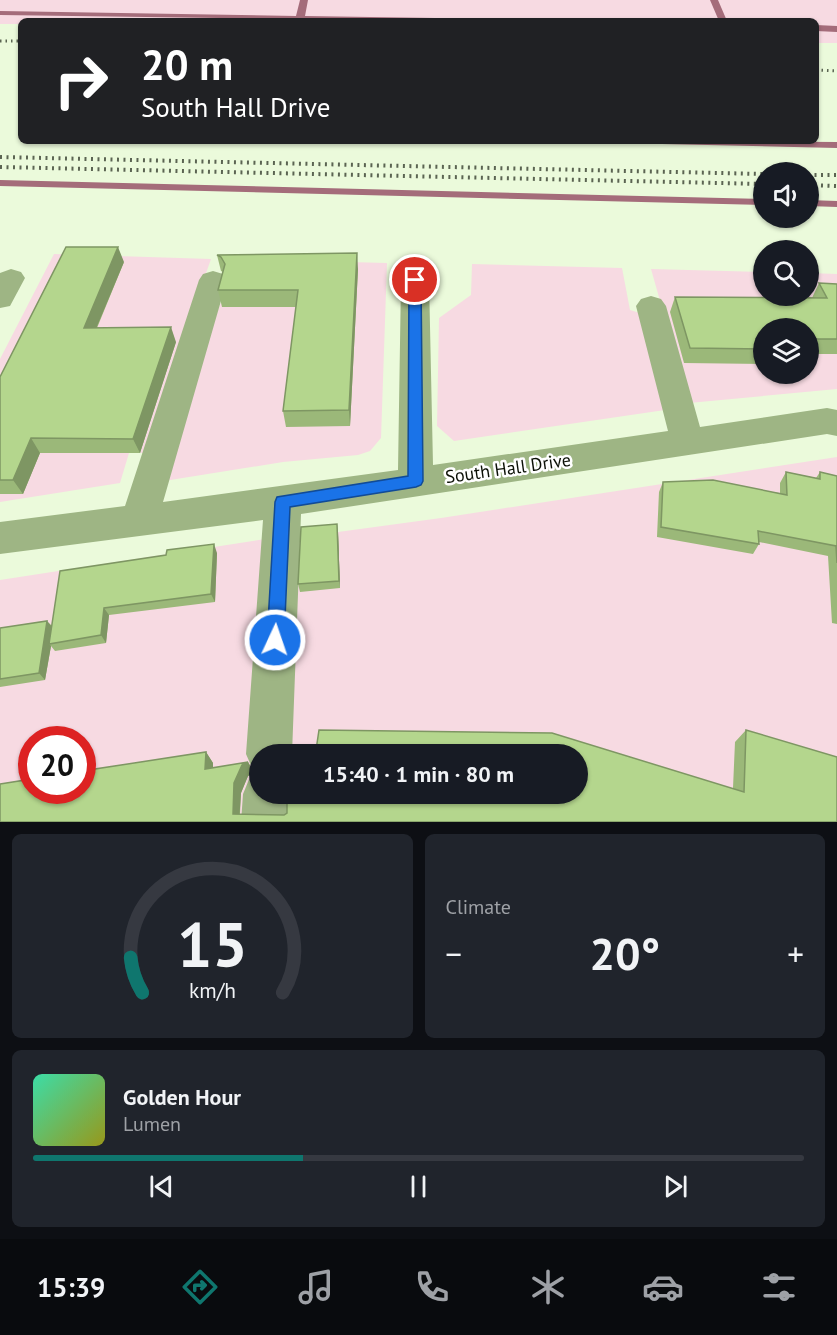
<!DOCTYPE html>
<html lang="en">
<head>
<meta charset="utf-8">
<style>
  body { margin:0; font-family:"PT Sans",sans-serif; background:#20242c; color:#f1f3f6; height:100vh; display:flex; flex-direction:column; font-size:22px; white-space:nowrap }
  * { box-sizing:border-box; margin:0 }
  p { font-size:20px; color:#9ea1a6 }
  .icon { flex:none; width:33px; height:33px; fill:none; stroke:currentColor; stroke-width:2; stroke-linecap:round; stroke-linejoin:round }
  .map { position:relative; height:822px; overflow:hidden }
  .details { display:flex; flex-direction:column; gap:12px; padding:12px; background:#0d0f14; flex:1 }
  .details>* { flex:none }
  .top-card { position:absolute; left:18px; top:18px; width:801px; height:126px; border-radius:9px; box-shadow:0 2px 4px #0004; background:#202124; color:#fff; overflow:hidden }
  .fabs { position:absolute; left:753px; top:162px; display:grid; gap:12px }
  .fabs a { display:grid; place-items:center; width:66px; height:66px; border-radius:50%; background:#171b24; box-shadow:0 2px 4px #0004; font-size:30px }
  .speed { position:absolute; left:18px; top:726px; display:flex; gap:12px; font-size:30px; font-weight:700; text-align:center }
  .speed>* { display:grid; place-content:center; width:78px; height:78px; border-radius:50%; background:#171b24; box-shadow:0 2px 4px #0004; line-height:1 }
  .speed .limit { border:9px solid #d22; background:#fff; color:#111 }
  .pin { position:absolute; display:grid; place-items:center; width:51px; height:51px; color:#fff; margin:-26px; border:3px solid #fff; border-radius:50%; box-shadow:0 2px 6px #0007 }
  .me { position:absolute; width:66px; margin:-33px; rotate:3deg; stroke-linejoin:round; filter:drop-shadow(0 0 4px #0008) }
  .turn { display:flex; align-items:center; gap:21px; height:126px; padding:0 24px; font-size:27px }
  .turn .icon { width:78px; height:78px; stroke-width:2.5 }
  .turn b { display:block; font-size:42px; line-height:51px }
  .big { font-size:45px; font-weight:700; line-height:1.1 }
  .details .tile { flex:1; display:flex; flex-direction:column; justify-content:center; gap:9px; min-width:0; padding:0 21px; border-radius:9px; background:#20242c }
  .details .dial { align-items:center; gap:0 }
  .dial svg { height:156px; overflow:visible; fill:none; stroke:#363941; stroke-width:7; stroke-linecap:round; text-anchor:middle }
  .dial text { fill:#f1f3f6; stroke:none }
  .song { display:flex; align-items:center; gap:18px }
  .cover { width:72px; height:72px; border-radius:9px; background:linear-gradient(135deg,hsl(160 70% 55%),hsl(60 70% 35%)) }
  .played { height:6px; border-radius:3px; background:linear-gradient(90deg,#0f766e 35%,#363941 35%) }
  .keys { display:flex; justify-content:space-around; direction:ltr }
  .heat { display:flex; justify-content:space-between; align-items:center; font-size:33px; direction:ltr }
  .details .tiles { flex:1; display:grid; gap:12px; grid-template-columns:1fr 1fr }
  .tile:last-child { grid-column:span 2 }
  .trip { position:absolute; left:249px; top:744px; width:339px; height:60px; border-radius:30px; background:#171b24; box-shadow:0 2px 4px #0004; font-weight:700; line-height:60px; text-align:center }
  .tabs { display:flex; height:96px; justify-content:space-around; align-items:center; background:#090b0e; color:#9ea1a6 }
  .tabs .icon { width:42px; height:42px }
  .tabs .active { color:#0f766e }
  .tabs b { font-size:27px; color:#f1f3f6 }
  .map>svg:first-child { display:block }
  .green { fill:#f7dae2; fill-rule:evenodd }
  .lines { fill:none; stroke-linecap:round; stroke-linejoin:round }
  .stream { fill:#a46c7a; fill-rule:evenodd }
  .minor { fill:#9eb584; fill-rule:evenodd }
  .rail-far1 { stroke:#5b6452; stroke-width:3; stroke-dasharray:1.5 4; stroke-linecap:butt }
  .rail { stroke:#5b6452; stroke-width:4; stroke-dasharray:2 4.5; stroke-linecap:butt }
  .wall { fill:#9bb879 }
  .shaded-wall { fill:#7e9663 }
  .building { fill:#b4d68d; stroke:#7e9663; stroke-width:1.5 }
  .route { fill:#1a73e8; stroke:#114b97; stroke-width:1.5 }
  .labels { text-anchor:middle; dominant-baseline:central; stroke-width:5; stroke-linejoin:round; paint-order:stroke }
  .street-label { font-size:18px; fill:#0b1006; stroke:#fff }
</style>
</head>
<body>
<div class="map">
<svg width="837" height="822" viewBox="0 0 837 822">
  <rect width="100%" height="100%" fill="#ebfadb"/>
  <path class="green" d="M 0,0 L 837,0 L 837,43 L 816,43 L 816,21 L 21,21 L 21,24 L 0,24 Z
    M 54,254 L 211,259 L 182,342 L 148,453 L 129,453 L 120,483 L 0,502 L 0,359 Z
    M 239,259 L 387,263 L 381,438 L 370,451 L 358,455 L 283,462 L 164,481 L 219,307 Z
    M 472,264 L 622,268 L 630,310 L 643,314 L 665,410 L 454,441 L 437,426 L 439,318 L 471,295 Z
    M 651,269 L 763,272 L 764,296 L 808,296 L 809,273 L 837,274 L 837,389 L 689,403 ZM 764,328 L 808,328 L 808,374 L 764,374 Z
    M 837,457 L 837,822 L 282,822 L 283,794 L 578,794 L 578,754 L 285,754 L 294,593 L 293,536 L 338,532 L 441,518 Z
    M 272,538 L 250,822 L 0,822 L 0,580 ZM 32,740 L 82,740 L 82,790 L 32,790 Z"/>
  <g class="lines">
    <path class="stream" d="M 300,0 L 308,0 L 305,16 L 435,18 L 439,21 L 0,15 L 0,11 L 296,16 Z
      M 710,0 L 718,0 L 727,21 L 719,21 Z
      M 816,25 L 837,26 L 837,32 L 816,31 Z
      M 657,141 L 837,142 L 837,148 L 662,144 Z
      M 0,180 L 764,199 L 764,205 L 0,186 Z
      M 808,200 L 837,201 L 837,207 L 808,206 Z"/>
    <path class="minor" d="M 11,269 L 21,272 L 25,278 L 10,306 L 0,308 L 0,273 Z
      M 213,271 L 223,274 L 227,280 L 163,502 L 398,470 L 401,280 L 405,274 L 415,271 L 425,274 L 429,280 L 433,465 L 668,431 L 636,306 L 641,299 L 651,296 L 661,299 L 666,306 L 700,427 L 827,408 L 837,410 L 837,436 L 827,434 L 301,514 L 292,754 L 260,754 L 260,773 L 253,770 L 246,754 L 263,520 L 0,554 L 0,522 L 125,506 L 199,280 L 203,274 Z
      M 260,773 L 260,794 L 290,794 L 289,822 L 241,822 L 243,794 L 250,777 Z"/>
    <path class="rail-far1" d="M 0,41 L 21,41
      M 816,70 L 837,71"/>
    <path class="rail" d="M 0,157 L 764,174
      M 0,167 L 764,184
      M 808,175 L 837,175
      M 808,185 L 837,186"/>
  </g>
  <path class="wall" d="M 217,255 L 358,269 L 350,426 L 286,427 L 283,411 L 296,307 L 222,307 L 218,290 L 223,272 L 221,271 Z
    M 124,262 L 97,328 L 176,342 L 140,453 L 40,453 L 23,494 L 0,494 L 0,377 Z
    M 819,283 L 837,284 L 837,354 L 808,354 L 808,328 L 764,328 L 764,364 L 684,363 L 670,312 L 675,297 L 812,298 Z
    M 786,472 L 816,478 L 820,472 L 837,476 L 837,624 L 832,623 L 828,556 L 759,542 L 759,544 L 753,554 L 657,537 L 659,492 L 663,482 L 780,493 L 780,483 Z
    M 338,532 L 340,588 L 300,592 L 298,584 Z
    M 217,553 L 215,602 L 109,615 L 106,643 L 55,651 L 51,646 L 45,680 L 0,687 L 0,628 L 47,621 L 52,626 Z
    M 746,730 L 837,822 L 0,822 L 206,752 L 213,763 L 213,768 L 248,762 L 254,773 L 248,776 L 241,793 L 240,814 L 284,815 L 733,788 L 735,742 Z"/>
  <path class="shaded-wall" d="M 118,247 L 124,262 L 90,343 L 84,328 Z
    M 357,253 L 358,269 L 350,426 L 349,410 Z
    M 171,327 L 176,342 L 140,453 L 133,439 Z
    M 31,438 L 40,453 L 23,494 L 13,480 Z
    M 337,524 L 338,532 L 340,588 L 339,581 Z
    M 214,544 L 217,553 L 215,602 L 211,594 Z
    M 104,608 L 109,615 L 106,643 L 101,635 Z
    M 47,621 L 53,628 L 49,644 L 51,646 L 45,680 L 39,673 Z
    M 206,752 L 213,763 L 213,780 L 205,769 Z
    M 248,762 L 254,773 L 248,776 L 241,793 L 239,822 L 233,814 L 234,783 L 242,765 Z"/>
  <path class="building" d="M 66,247 L 118,247 L 84,328 L 171,327 L 133,439 L 31,438 L 13,480 L 0,480 L 0,377 Z
    M 357,253 L 349,410 L 283,411 L 298,290 L 218,290 L 225,264 L 221,257 L 217,255 Z
    M 819,283 L 837,284 L 837,339 L 808,339 L 808,328 L 764,328 L 764,349 L 690,348 L 675,297 L 827,298 Z
    M 786,472 L 820,479 L 820,472 L 837,476 L 837,563 L 836,546 L 758,531 L 759,544 L 661,527 L 663,482 L 713,480 L 787,495 Z
    M 337,524 L 339,581 L 298,584 L 301,527 Z
    M 214,544 L 211,594 L 104,608 L 101,635 L 49,644 L 60,571 L 166,555 L 167,550 Z
    M 47,621 L 39,673 L 0,679 L 0,628 Z
    M 319,730 L 552,733 L 744,792 L 746,730 L 837,757 L 837,822 L 0,822 L 0,784 L 32,779 L 32,790 L 82,790 L 82,771 L 206,752 L 205,769 L 248,762 L 242,765 L 234,783 L 233,814 L 284,815 L 287,813 L 287,794 L 578,794 L 578,754 L 290,754 L 316,750 Z
    M 257,760 L 260,760 L 260,781 L 257,781 Z"/>
  <path class="route" d="M 415,276 L 421,280 L 423,481 L 421,485 L 416,487 L 290,507 L 284,640 L 281,645 L 275,648 L 269,645 L 267,640 L 275,502 L 277,497 L 408,476 L 409,280 Z"/>
  <g class="labels">
    <g class="street-label">
      <text transform="translate(508 468) rotate(-8)">South Hall Drive</text>
    </g>
  </g>
</svg>
<div class="fabs">
<a><svg class="icon" aria-label="sound" viewBox="0 0 24 24"><path d="M4 9h4l5-4v14l-5-4H4zM17 9q2 3 0 6"/></svg></a>
<a><svg class="icon" aria-label="search" viewBox="0 0 24 24"><circle cx="10" cy="10" r="6"/><path d="M15 15l6 6"/></svg></a>
<a><svg class="icon" aria-label="layers" viewBox="0 0 24 24"><path d="M12 4l9 5-9 5-9-5zM3 14l9 5 9-5"/></svg></a>
</div>
<div class="speed"><div class="limit">20</div></div>
<div class="pin" style="left:415px;top:280px;background:#d93025"><svg class="icon" aria-label="arrive" viewBox="0 0 24 24"><path d="M6 21V4h12l-3 4 3 4H6"/></svg></div>
<svg class="me" style="left:275px;top:640px" viewBox="-20 -20 40 40"><circle r="17" fill="#1a73e8" stroke="#fff" stroke-width="3"/><path d="M0-11L8 9 0 5-8 9z" fill="#fff"/></svg>
<div class="trip">15:40 · 1 min · 80 m</div>
<div class="top-card">
<div class="turn"><svg class="icon" aria-label="right" viewBox="0 0 24 24"><path d="M7 20v-9h11M14 6l5 5-5 5"/></svg><div><b>20 m</b>South Hall Drive</div></div>
</div>
</div>
<section class="details">
<div class="tiles">
<div class="tile dial"><svg viewBox="0 0 100 80">
<path d="M14 69A42 42 0 1 1 86 69"/>
<path d="M14 69A42 42 0 0 1 8 51" stroke="#0f766e"/>
<text x="50" y="56" font-size="32" font-weight="700">15</text>
<text x="50" y="72" font-size="11">km/h</text>
</svg></div>
<div class="tile"><p>Climate</p>
<div class="heat"><a>−</a><b class="big">20°</b><a>+</a></div>
</div>
<div class="tile">
<div class="song"><i class="cover"></i><div><b>Golden Hour</b><p>Lumen</p></div></div>
<div class="played"></div>
<div class="keys"><svg class="icon" aria-label="previous" viewBox="0 0 24 24"><path d="M18 5L8 12l10 7zM5 5v14"/></svg><svg class="icon" aria-label="pause" viewBox="0 0 24 24"><path d="M8 5v14M16 5v14"/></svg><svg class="icon" aria-label="next" viewBox="0 0 24 24"><path d="M6 5l10 7-10 7zM19 5v14"/></svg></div>
</div>
</div>
</section>
<nav class="tabs">
<b>15:39</b>
<svg class="icon active" aria-label="directions" viewBox="0 0 24 24"><path d="M12 3l9 9-9 9-9-9zM9 14v-3h6M13 9l2 2-2 2"/></svg>
<svg class="icon" aria-label="music" viewBox="0 0 24 24"><path d="M9 18V5l10-2v13"/><circle cx="6" cy="18" r="3"/><circle cx="16" cy="16" r="3"/></svg>
<svg class="icon" aria-label="phone" viewBox="0 0 24 24"><path d="M5 4h4l2 5-3 2q2 4 5 5l2-3 5 2v4C11 20 4 13 5 4z"/></svg>
<svg class="icon" aria-label="climate" viewBox="0 0 24 24"><path d="M12 3v18M4 7l16 10M4 17L20 7"/></svg>
<svg class="icon" aria-label="car" viewBox="0 0 24 24"><path d="M5 17H2v-5l4-1 3-4h7l3 4 3 1v5h-3M9 17h6M6 11h13"/><circle cx="7" cy="17" r="2"/><circle cx="17" cy="17" r="2"/></svg>
<svg class="icon" aria-label="filters" viewBox="0 0 24 24"><path d="M4 7h16M4 17h16"/><circle cx="9" cy="7" r="2"/><circle cx="15" cy="17" r="2"/></svg>
</nav>
</body>
</html>
